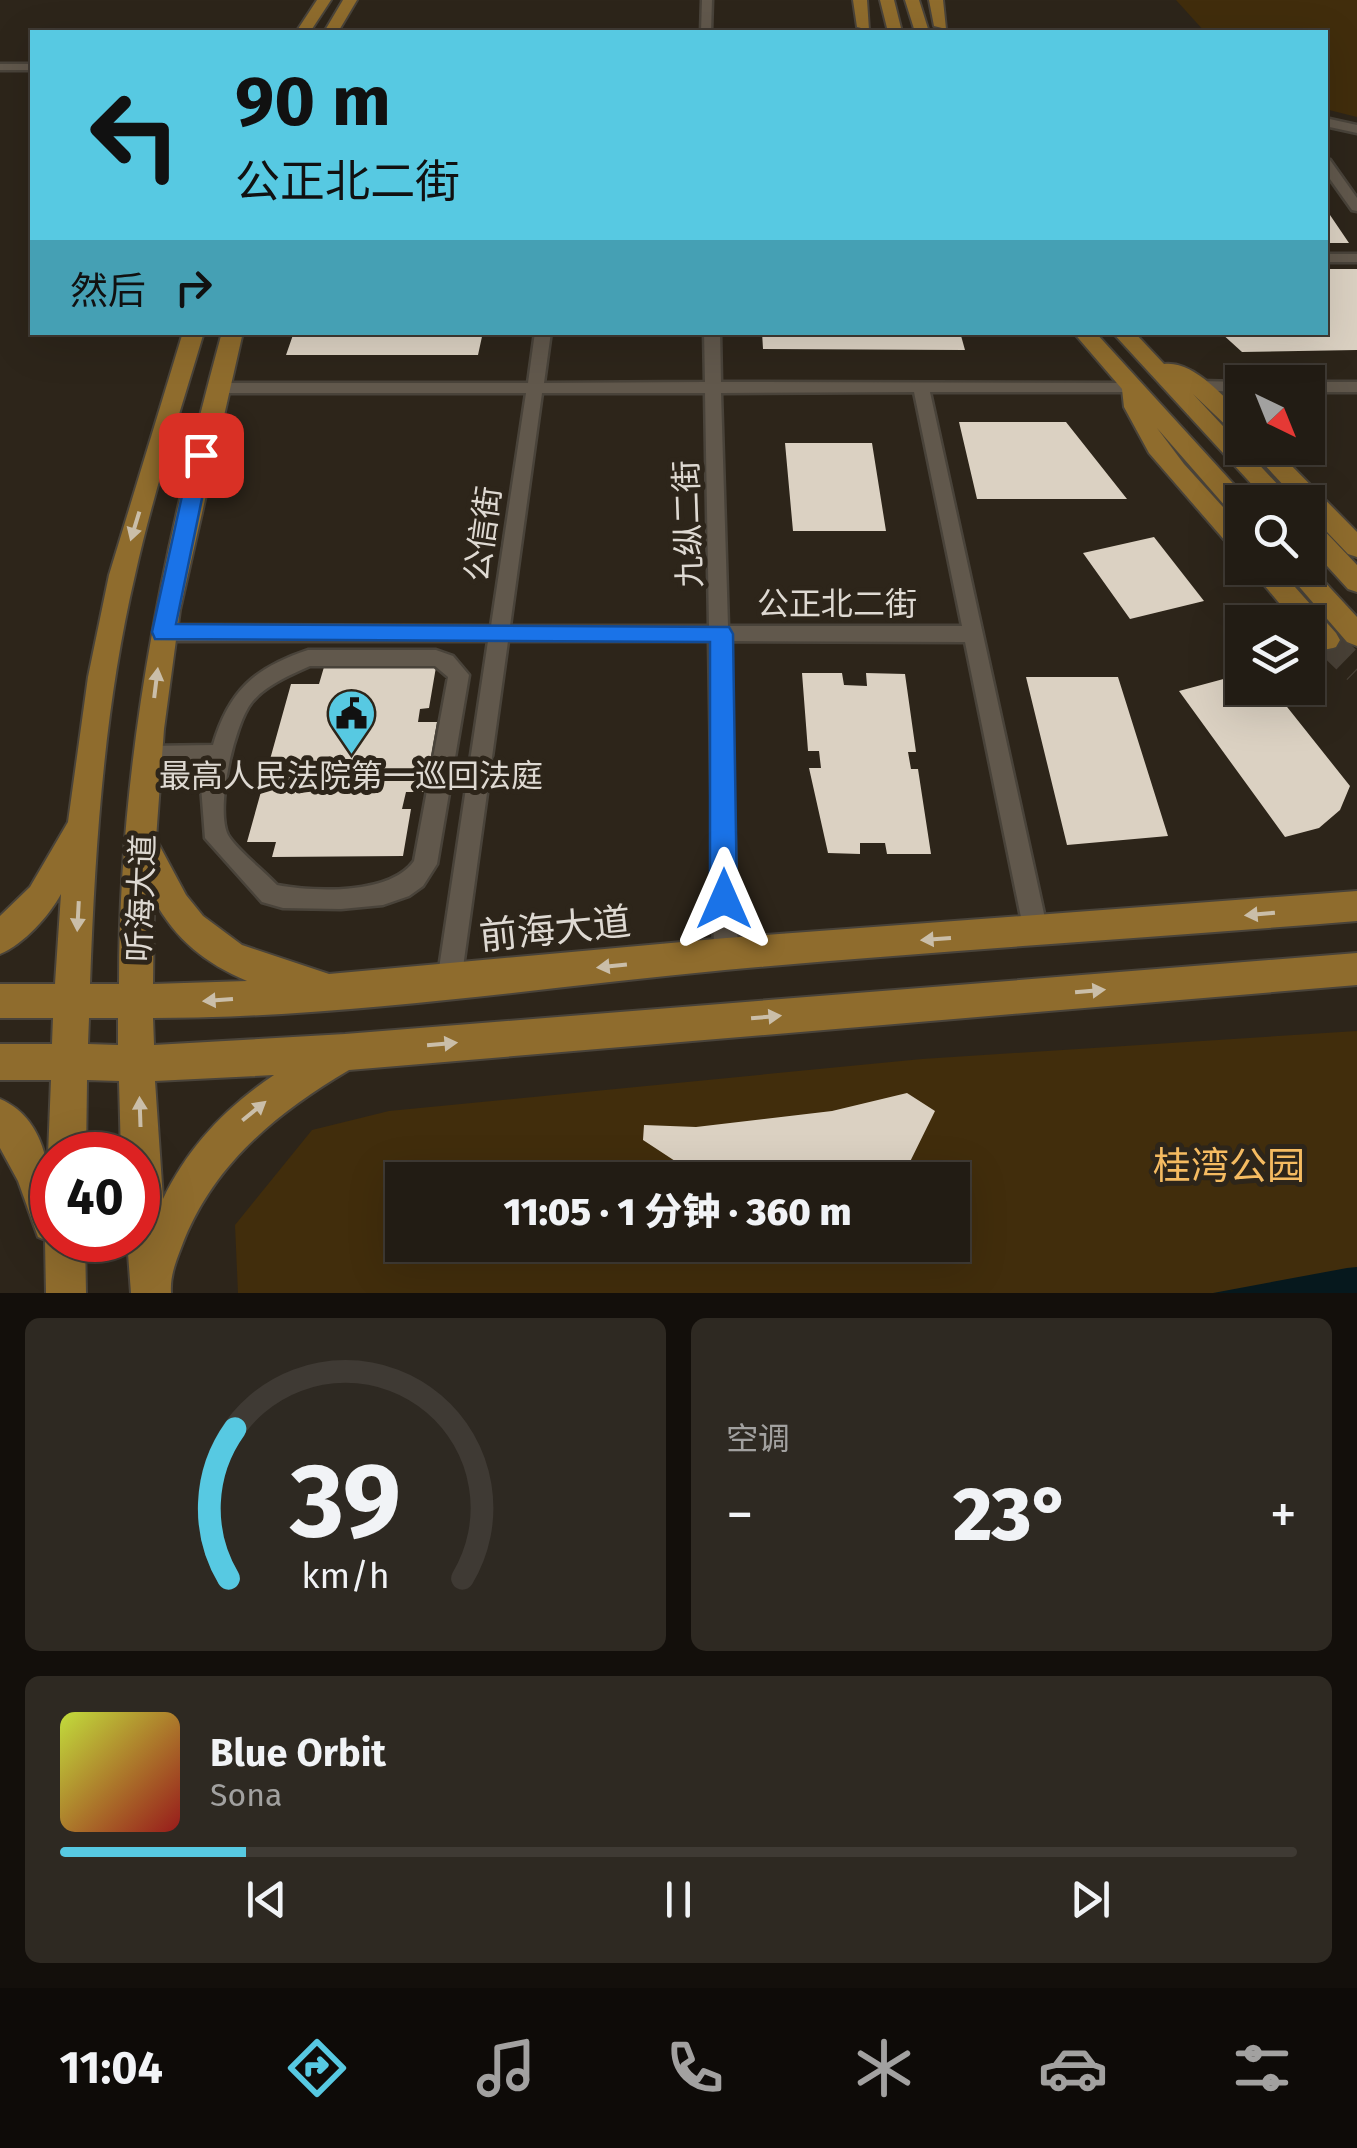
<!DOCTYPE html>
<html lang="zh">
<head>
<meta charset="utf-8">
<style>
  body { margin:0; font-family:"Fira Sans","Noto Sans SC",sans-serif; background:#2e2922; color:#f1f3f6; height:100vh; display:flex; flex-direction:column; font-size:38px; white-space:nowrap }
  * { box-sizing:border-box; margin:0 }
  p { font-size:32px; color:#a2a1a0 }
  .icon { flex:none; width:55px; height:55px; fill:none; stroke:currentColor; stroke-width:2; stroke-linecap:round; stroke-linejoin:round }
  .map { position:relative; height:1293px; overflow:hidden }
  .side { display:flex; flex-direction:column; gap:25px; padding:25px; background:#130f0b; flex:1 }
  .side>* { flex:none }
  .hud { position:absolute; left:30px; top:30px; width:1298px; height:305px; border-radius:0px; box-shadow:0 10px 40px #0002,0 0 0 2px #3f3a34; background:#57c9e2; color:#111; overflow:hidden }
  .needle { width:65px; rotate:137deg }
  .buttons { position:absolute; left:1225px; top:365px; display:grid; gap:20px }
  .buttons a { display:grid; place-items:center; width:100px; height:100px; border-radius:0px; background:#221c14; box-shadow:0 10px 40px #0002,0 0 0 2px #3f3a34; font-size:50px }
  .speed { position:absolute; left:30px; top:1132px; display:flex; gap:20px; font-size:50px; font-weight:700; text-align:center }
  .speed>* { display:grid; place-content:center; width:130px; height:130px; border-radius:50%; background:#221c14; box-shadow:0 10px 40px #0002,0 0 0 2px #3f3a34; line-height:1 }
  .speed .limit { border:15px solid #d22; background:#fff; color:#111 }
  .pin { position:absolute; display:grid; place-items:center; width:85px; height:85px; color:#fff; margin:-42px; border-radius:20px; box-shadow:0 5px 15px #0006 }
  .me { position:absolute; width:110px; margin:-55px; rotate:0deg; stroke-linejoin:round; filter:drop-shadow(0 0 8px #0008) }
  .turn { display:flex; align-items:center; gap:35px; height:210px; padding:0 40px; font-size:45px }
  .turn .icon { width:130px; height:130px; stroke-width:2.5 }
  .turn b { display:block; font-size:70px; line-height:85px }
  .then { display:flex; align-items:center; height:95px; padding:0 40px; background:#0003; gap:20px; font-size:38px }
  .big { font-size:75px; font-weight:800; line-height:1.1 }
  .side .widget { flex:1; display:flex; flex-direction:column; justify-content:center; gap:15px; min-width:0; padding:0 35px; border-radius:15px; background:#2e2922 }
  .side .dial { align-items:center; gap:0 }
  .dial svg { height:260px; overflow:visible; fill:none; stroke:#3f3a34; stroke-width:7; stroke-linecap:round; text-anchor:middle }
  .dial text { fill:#f1f3f6; stroke:none }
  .song { display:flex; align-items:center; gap:30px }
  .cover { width:120px; height:120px; border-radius:15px; background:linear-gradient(135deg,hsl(70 70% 55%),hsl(0 70% 35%)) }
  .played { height:10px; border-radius:5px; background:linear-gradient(90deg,#57c9e2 15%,#3f3a34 15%) }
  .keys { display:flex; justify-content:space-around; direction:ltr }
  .heat { display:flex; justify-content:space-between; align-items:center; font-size:55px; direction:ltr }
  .side .tiles { flex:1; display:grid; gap:25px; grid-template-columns:1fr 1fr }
  .widget:last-child { grid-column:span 2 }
  .trip { position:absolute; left:385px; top:1162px; width:585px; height:100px; border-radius:0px; background:#221c14; box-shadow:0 10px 40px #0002,0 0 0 2px #3f3a34; font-weight:800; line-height:100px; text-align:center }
  .menu { display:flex; height:160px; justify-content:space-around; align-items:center; background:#0e0b08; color:#a2a1a0 }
  .menu .icon { width:70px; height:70px }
  .menu .selected { color:#57c9e2 }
  .menu b { font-size:45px; color:#f1f3f6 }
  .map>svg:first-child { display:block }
  .green { fill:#412d0c; fill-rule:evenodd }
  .water { fill:#06181d }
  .building { fill:#dbd1c2 }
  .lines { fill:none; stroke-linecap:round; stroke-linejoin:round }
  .major-tunnel { stroke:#484036; stroke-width:28; stroke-dasharray:28 14; stroke-linecap:butt }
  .minor-casing { stroke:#49433a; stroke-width:5 }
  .major-casing { stroke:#49433a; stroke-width:4 }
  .minor { fill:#61584c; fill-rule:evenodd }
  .major { fill:#8f6c2d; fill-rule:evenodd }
  .oneway { fill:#cabea9 }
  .route { fill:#1a73e8; stroke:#114b97; stroke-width:2.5 }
  .labels { text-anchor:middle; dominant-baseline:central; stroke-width:10; stroke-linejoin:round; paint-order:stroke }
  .street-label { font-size:32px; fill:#ded9d2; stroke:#2d251a }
  .poi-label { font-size:32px; fill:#ded9d2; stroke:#2d251a }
  .near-street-label { font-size:38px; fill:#ded9d2; stroke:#2d251a }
  .near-park-label { font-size:38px; fill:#f5bb61; stroke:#2d251a }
</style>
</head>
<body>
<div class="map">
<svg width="1357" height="1293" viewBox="0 0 1357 1293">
  <rect width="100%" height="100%" fill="#2d251a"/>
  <path class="green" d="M 1176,0 L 1357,0 L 1357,117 L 1325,109 L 1325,32 L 1205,32 Z
    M 1357,1031 L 1357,1293 L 238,1293 L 235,1225 L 312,1130 L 389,1111 L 922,1059 ZM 402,1180 L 952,1180 L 952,1245 L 402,1245 Z"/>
  <path class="water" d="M 1357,1267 L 1357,1293 L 1213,1293 L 1347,1268 Z"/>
  <path class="building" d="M 1325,215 L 1330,215 L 1349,243 L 1325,243 Z
    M 1325,269 L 1357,269 L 1357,350 L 1242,352 L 1220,332 L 1325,332 Z
    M 294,332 L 483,332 L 478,355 L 286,355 Z
    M 762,332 L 960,332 L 965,350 L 763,349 Z
    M 959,422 L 1066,422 L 1127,499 L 977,499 Z
    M 785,443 L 872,443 L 886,531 L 793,531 Z
    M 1154,537 L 1204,601 L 1130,619 L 1083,553 Z
    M 324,667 L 436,667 L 429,708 L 420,709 L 418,722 L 437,722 L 425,792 L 406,792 L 402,809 L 411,809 L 403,856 L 272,857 L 276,842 L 247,842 L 291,684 L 319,684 Z
    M 802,673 L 842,673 L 844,685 L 867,686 L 866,673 L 905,674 L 916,752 L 908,752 L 911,769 L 918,769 L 931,854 L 887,854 L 885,843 L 860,843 L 860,854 L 828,853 L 809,768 L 821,768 L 819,751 L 808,751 Z
    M 1242,674 L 1242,688 L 1272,688 L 1350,786 L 1340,810 L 1319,828 L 1285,837 L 1179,691 Z
    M 1026,677 L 1118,677 L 1168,836 L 1067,845 Z
    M 907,1093 L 935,1111 L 901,1180 L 704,1180 L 643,1140 L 644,1125 L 696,1127 L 832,1111 Z"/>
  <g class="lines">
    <path class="major-tunnel" d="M 1326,640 L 1357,670"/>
    <defs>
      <path id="minor" d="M 702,0 L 712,0 L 711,32 L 701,32 Z
        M 0,64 L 32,64 L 32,70 L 0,70 Z
        M 1325,118 L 1357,125 L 1357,133 L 1325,126 Z
        M 1325,159 L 1330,160 L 1357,198 L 1357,211 L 1352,210 L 1325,172 Z
        M 1325,254 L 1357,254 L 1357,262 L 1325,262 Z
        M 535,332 L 551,332 L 544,383 L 705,382 L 704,332 L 720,332 L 721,382 L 1139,383 L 1139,391 L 1133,392 L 930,392 L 1048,932 L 1045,940 L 1036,943 L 1027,940 L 1024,932 L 965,642 L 729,641 L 738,954 L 735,962 L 726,966 L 717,962 L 714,954 L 709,641 L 508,641 L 461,982 L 458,991 L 449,994 L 440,991 L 437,982 L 488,641 L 163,641 L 156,638 L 153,633 L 156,628 L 163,625 L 491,626 L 526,393 L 219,393 L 211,388 L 219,383 L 528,383 ZM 914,392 L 962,626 L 728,626 L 721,393 ZM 542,393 L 705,393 L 709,626 L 510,626 Z
        M 1199,381 L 1242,382 L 1244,382 L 1242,392 L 1193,390 L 1191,386 Z
        M 1306,382 L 1357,382 L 1357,392 L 1308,392 Z
        M 308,650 L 436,650 L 453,656 L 469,675 L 437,864 L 423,886 L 409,896 L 383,905 L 341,909 L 283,908 L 262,902 L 205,838 L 201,786 L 208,763 L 148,764 L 140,761 L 137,755 L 140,749 L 148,746 L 213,745 C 229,691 254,668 308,650 ZM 310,666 L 435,666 L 448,677 L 414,861 C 390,895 315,892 277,885 C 264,871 237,850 228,835 C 215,810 234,724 252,702 C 266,685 290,675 310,666 Z"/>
      <path id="major" d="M 317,0 L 331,0 L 310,32 L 296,32 Z
        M 343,0 L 357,0 L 338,32 L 324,32 Z
        M 853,0 L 867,0 L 869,30 L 857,27 Z
        M 880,0 L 894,0 L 902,32 L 888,32 Z
        M 905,0 L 919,0 L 929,32 L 915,32 Z
        M 929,0 L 943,0 L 946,29 L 934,26 Z
        M 183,332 L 204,332 C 180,413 153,493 135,575 C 104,708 95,847 90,984 L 119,984 C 119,758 163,549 222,332 L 243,332 L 180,610 L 164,729 L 156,839 L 186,895 L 203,916 L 242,945 L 329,974 L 726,938 L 1357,891 L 1357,921 C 1146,938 935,951 725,970 C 535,988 344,1018 153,1018 L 154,1045 L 345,1034 L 1357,953 L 1357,985 L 349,1070 C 275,1114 212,1165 181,1248 C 175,1264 170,1276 171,1293 L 131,1293 L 127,1240 L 138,1240 L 138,1155 L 121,1155 L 119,1081 L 87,1080 L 86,1155 L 52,1155 L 52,1166 L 48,1155 L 51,1080 L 0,1080 L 0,1044 L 52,1044 L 53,1018 L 0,1018 L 0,984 L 55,984 L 61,894 C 49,916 24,944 0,954 L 0,916 L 30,887 L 68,822 L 88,677 L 109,575 ZM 154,900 C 176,940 205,963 247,981 L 153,984 ZM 89,1018 L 118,1018 L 118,1045 L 88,1044 ZM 274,1075 C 226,1107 188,1147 163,1199 L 155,1081 Z
        M 1073,332 L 1095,332 L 1250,502 L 1242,502 L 1242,517 L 1233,515 L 1157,428 L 1184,464 L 1242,528 L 1242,553 L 1233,550 L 1149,453 L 1124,407 L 1122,389 Z
        M 1112,332 L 1134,332 L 1164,364 C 1193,360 1224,397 1242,415 L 1242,435 L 1234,433 L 1193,394 L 1294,502 L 1268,502 Z
        M 1249,448 L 1274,448 L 1357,532 L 1357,557 L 1348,554 L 1308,512 L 1308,502 L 1299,502 Z
        M 1308,520 L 1317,523 L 1357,565 L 1357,592 L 1348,589 L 1308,545 Z
        M 1308,564 L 1357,617 L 1357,646 L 1347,642 L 1283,568 L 1308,568 Z
        M 1250,568 L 1278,568 L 1336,633 L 1340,640 L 1336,647 C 1322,652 1317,648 1308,637 L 1308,622 L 1295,622 Z
        M 0,1099 C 54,1122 52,1192 52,1240 L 85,1240 L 86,1293 L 46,1293 L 45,1240 L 38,1237 L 18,1181 L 0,1148 Z"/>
    </defs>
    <use href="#minor" class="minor-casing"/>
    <use href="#major" class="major-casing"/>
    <use href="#minor" class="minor"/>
    <use href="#major" class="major"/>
  </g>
  <defs><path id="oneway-solid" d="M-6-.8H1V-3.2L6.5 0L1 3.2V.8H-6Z" transform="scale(2.5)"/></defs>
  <g class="oneway">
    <use href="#oneway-solid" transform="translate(135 526) rotate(107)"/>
    <use href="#oneway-solid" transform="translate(156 683) rotate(-83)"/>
    <use href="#oneway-solid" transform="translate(1260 914) rotate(175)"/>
    <use href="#oneway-solid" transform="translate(78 916) rotate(93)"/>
    <use href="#oneway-solid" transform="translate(936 939) rotate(176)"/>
    <use href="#oneway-solid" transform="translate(612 966) rotate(174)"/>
    <use href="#oneway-solid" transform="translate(1090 991) rotate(-5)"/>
    <use href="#oneway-solid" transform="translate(218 1000) rotate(176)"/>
    <use href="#oneway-solid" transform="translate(766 1017) rotate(-5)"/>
    <use href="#oneway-solid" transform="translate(442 1044) rotate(-5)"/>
    <use href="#oneway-solid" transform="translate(254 1111) rotate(-39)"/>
    <use href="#oneway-solid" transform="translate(140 1112) rotate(-92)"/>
  </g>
  <path class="route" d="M 201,449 L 211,455 L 176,624 L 729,627 L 733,634 L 737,899 L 733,908 L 724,911 L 714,908 L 710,899 L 710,642 L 155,639 L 152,632 L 191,455 Z"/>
  <defs>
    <symbol id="civic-pin" viewBox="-11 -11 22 30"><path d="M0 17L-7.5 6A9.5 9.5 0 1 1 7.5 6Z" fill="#57c9e2" stroke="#2d251a"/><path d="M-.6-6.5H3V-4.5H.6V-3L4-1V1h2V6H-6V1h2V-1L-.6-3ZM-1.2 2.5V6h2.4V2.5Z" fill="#111"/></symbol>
  </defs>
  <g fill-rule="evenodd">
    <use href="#civic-pin" x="324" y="686" width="55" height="75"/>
  </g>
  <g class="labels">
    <g class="street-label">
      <text transform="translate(688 524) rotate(-92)">九纵二街</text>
      <text transform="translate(483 534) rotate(-82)">公信街</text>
      <text x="837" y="604">公正北二街</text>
      <text transform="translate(141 898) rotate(-88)">听海大道</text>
    </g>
    <g class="poi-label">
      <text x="351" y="776">最高人民法院第一巡回法庭</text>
    </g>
    <g class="near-street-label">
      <text transform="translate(555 929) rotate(-6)">前海大道</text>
    </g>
    <g class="near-park-label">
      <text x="1229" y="1166">桂湾公园</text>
    </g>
  </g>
</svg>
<div class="buttons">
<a><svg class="needle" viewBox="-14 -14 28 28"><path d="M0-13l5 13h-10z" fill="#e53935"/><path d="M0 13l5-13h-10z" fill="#a2a1a0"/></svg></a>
<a><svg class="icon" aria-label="search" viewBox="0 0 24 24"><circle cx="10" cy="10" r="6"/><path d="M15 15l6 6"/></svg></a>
<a><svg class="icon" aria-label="layers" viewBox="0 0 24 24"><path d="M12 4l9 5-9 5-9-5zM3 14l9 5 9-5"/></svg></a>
</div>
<div class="speed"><div class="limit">40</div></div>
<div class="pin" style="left:201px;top:455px;background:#d93025"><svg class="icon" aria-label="arrive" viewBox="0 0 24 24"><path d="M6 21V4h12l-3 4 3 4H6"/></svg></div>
<svg class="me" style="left:724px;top:899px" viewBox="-20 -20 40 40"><path d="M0-17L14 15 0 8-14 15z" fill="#1a73e8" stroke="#fff" stroke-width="4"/></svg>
<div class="trip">11:05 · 1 分钟 · 360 m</div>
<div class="hud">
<div class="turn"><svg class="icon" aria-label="left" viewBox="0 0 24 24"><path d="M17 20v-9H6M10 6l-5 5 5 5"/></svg><div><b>90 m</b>公正北二街</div></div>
<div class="then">然后<svg class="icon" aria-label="right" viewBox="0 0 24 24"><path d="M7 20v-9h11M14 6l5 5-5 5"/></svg></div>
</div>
</div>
<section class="side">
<div class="tiles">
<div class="widget dial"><svg viewBox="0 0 100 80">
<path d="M14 69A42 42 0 1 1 86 69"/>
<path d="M14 69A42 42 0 0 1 16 23" stroke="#57c9e2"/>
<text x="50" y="56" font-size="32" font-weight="700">39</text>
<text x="50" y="72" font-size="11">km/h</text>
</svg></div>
<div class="widget"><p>空调</p>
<div class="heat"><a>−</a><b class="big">23°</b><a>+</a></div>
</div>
<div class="widget">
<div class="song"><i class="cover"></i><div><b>Blue Orbit</b><p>Sona</p></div></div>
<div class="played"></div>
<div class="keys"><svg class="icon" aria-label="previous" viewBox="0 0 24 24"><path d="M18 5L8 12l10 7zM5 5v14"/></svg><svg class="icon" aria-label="pause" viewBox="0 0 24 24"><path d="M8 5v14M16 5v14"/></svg><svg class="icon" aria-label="next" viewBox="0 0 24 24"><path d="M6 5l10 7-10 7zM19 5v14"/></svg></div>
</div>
</div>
</section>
<nav class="menu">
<b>11:04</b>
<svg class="icon selected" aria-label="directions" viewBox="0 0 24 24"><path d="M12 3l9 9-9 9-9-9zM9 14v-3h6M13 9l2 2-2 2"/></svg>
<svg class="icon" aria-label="music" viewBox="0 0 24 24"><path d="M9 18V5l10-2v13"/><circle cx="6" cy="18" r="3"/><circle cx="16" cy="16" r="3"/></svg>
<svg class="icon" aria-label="phone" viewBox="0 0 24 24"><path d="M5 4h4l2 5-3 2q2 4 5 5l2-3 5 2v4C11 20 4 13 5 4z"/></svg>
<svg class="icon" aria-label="climate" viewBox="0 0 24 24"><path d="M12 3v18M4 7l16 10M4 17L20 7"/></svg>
<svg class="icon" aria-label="car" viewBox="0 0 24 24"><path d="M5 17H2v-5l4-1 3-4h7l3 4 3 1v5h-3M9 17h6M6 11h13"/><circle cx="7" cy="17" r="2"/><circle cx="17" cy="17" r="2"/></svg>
<svg class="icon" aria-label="filters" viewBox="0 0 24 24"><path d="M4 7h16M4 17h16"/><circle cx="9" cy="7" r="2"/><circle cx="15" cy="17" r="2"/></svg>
</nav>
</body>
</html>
